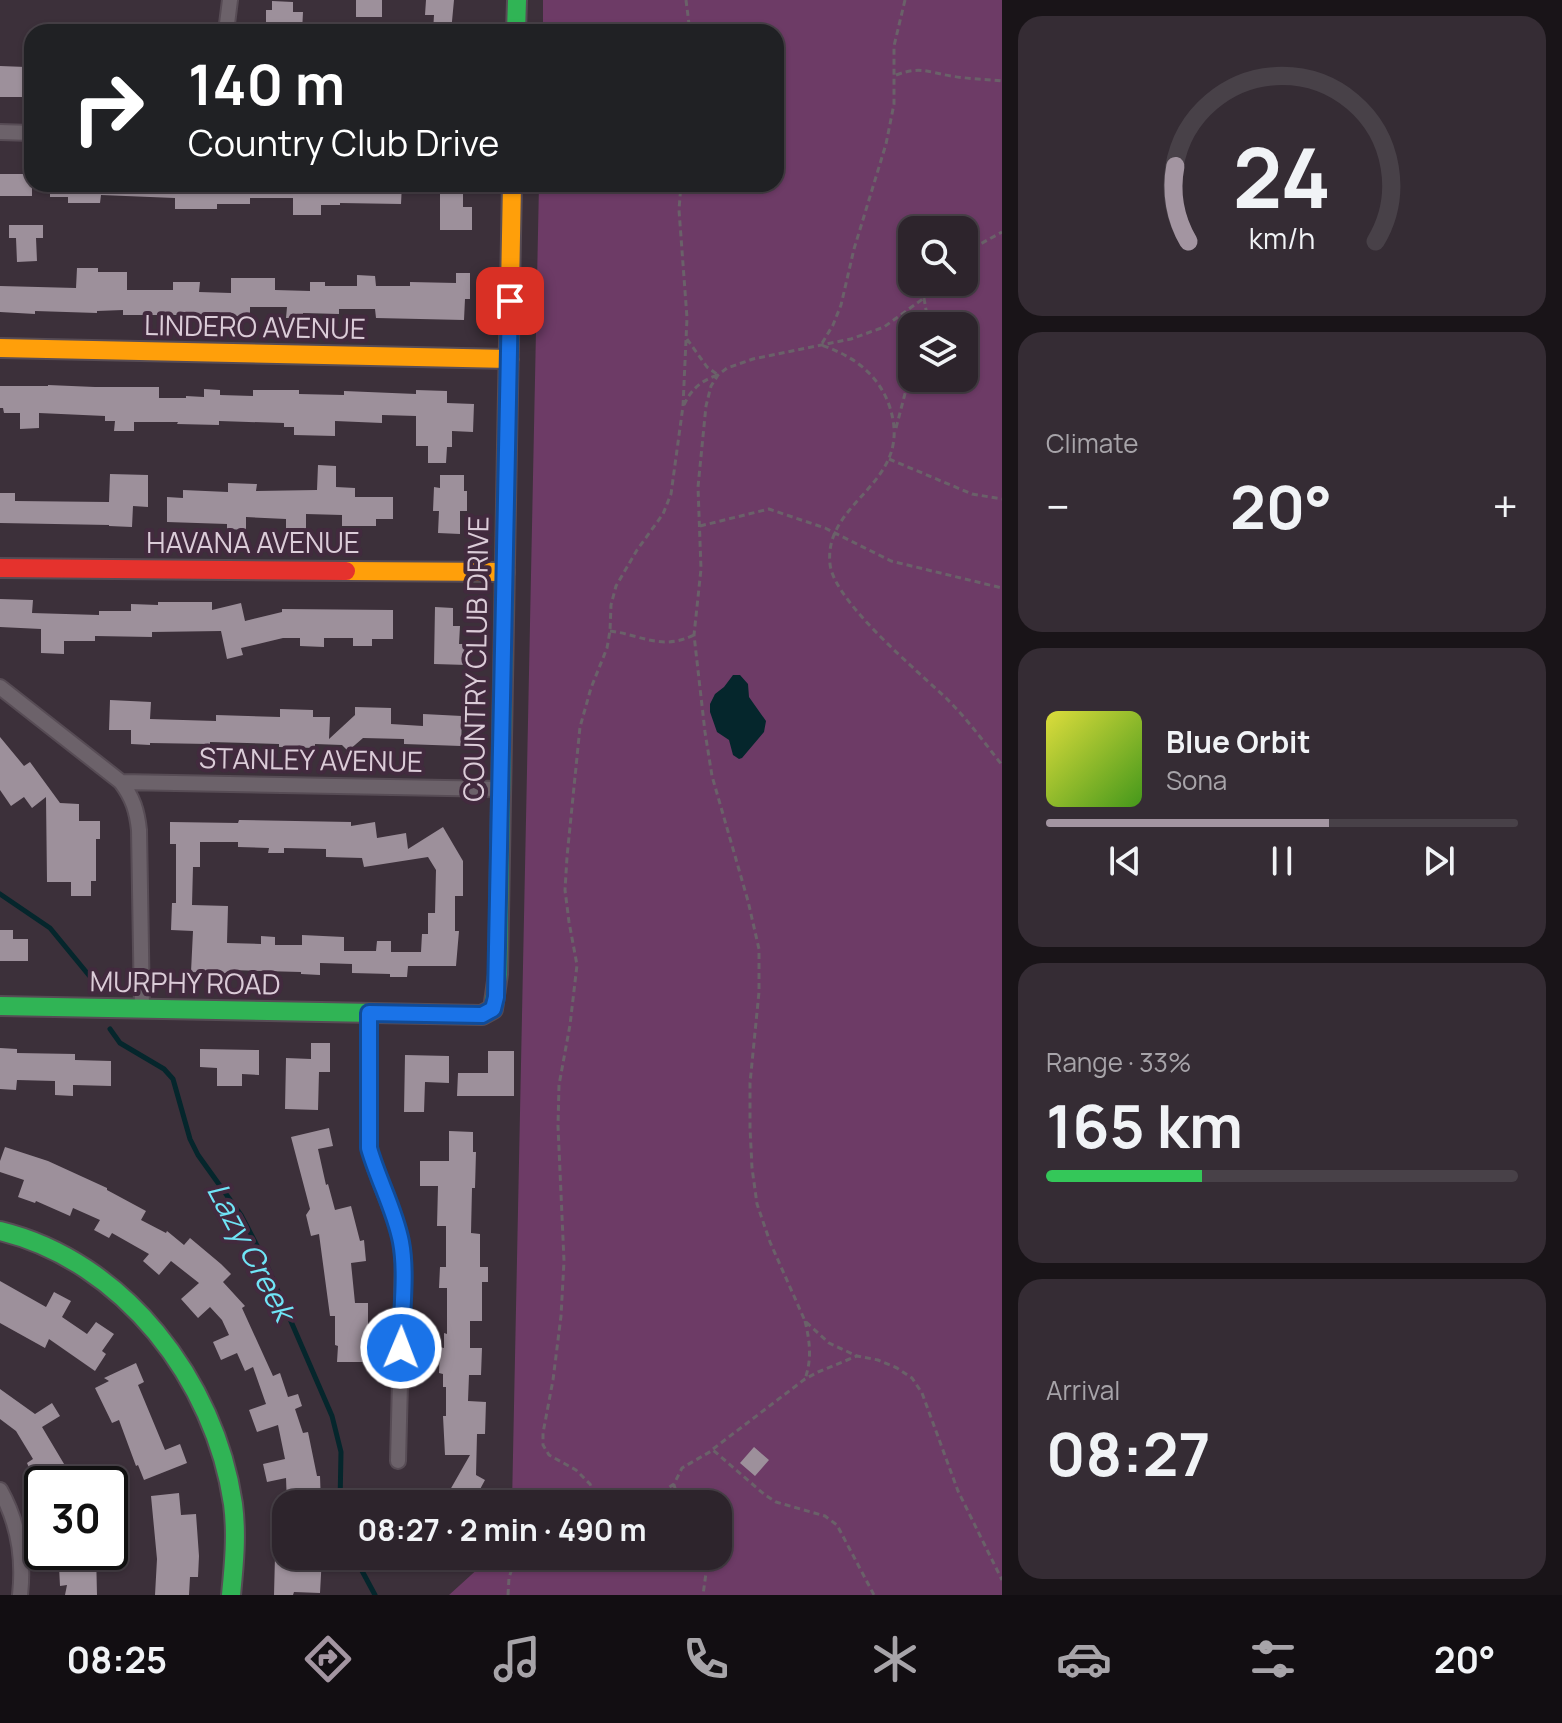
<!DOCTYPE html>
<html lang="en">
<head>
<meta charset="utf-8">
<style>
  body { margin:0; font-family:Manrope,sans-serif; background:#352c34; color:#f1f3f6; height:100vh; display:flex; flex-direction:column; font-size:30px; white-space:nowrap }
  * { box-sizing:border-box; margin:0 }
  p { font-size:26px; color:#a7a4a9 }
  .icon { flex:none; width:44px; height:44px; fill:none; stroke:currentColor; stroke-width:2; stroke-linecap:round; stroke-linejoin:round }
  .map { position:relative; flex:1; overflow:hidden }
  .sheet { display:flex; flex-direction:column; gap:16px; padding:16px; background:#191418; width:560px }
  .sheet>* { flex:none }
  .guide { position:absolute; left:24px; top:24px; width:760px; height:168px; border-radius:24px; box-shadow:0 2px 6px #0004,0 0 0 2px #484148; background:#202124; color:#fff; overflow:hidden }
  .controls { position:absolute; left:898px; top:216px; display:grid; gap:16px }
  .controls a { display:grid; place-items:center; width:80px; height:80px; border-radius:16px; background:#2d242c; box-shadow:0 2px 6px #0004,0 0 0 2px #484148; font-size:40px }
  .speed { position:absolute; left:24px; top:1466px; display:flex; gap:16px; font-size:40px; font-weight:700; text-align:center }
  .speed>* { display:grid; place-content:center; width:104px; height:104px; border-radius:50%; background:#2d242c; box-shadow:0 2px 6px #0004,0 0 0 2px #484148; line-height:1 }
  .speed .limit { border:4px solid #111; border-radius:12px; background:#fff; color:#111 }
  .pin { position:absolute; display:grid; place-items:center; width:68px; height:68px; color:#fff; margin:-34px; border-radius:16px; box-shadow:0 4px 12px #0006 }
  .me { position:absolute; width:88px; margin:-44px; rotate:1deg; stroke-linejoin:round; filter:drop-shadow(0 0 6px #0008) }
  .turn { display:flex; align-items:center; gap:28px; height:168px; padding:0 32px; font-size:36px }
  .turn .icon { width:104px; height:104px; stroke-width:2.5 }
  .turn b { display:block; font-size:56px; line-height:68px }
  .big { font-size:60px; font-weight:700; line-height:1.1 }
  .sheet .tile { flex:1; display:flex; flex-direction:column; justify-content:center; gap:12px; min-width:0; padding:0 28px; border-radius:24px; background:#352c34 }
  .sheet .dial { align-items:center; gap:0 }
  .dial svg { height:208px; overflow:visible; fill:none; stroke:#484148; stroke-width:7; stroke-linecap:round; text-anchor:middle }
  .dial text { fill:#f1f3f6; stroke:none }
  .song { display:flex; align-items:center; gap:24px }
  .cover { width:96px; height:96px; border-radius:12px; background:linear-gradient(135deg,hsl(60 70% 55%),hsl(100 70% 35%)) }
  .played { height:8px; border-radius:4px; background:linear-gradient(90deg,#a395a1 60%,#484148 60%) }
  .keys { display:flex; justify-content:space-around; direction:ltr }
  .heat { display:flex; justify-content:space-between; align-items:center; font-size:44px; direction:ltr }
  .charge { height:12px; border-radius:6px; background:linear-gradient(90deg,#34c759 33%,#484148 0) }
  .trip { position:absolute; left:272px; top:1490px; width:460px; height:80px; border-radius:24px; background:#2d242c; box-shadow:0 2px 6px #0004,0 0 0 2px #484148; font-weight:700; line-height:80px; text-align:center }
  .dock { display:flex; height:128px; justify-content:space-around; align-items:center; background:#120e12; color:#a7a4a9 }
  .dock .icon { width:56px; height:56px }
  .dock .on { color:#a395a1 }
  .dock b { font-size:36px; color:#f1f3f6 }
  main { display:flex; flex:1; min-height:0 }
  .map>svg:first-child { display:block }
  .green { fill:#6d3b66; fill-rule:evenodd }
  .water { fill:#05262c }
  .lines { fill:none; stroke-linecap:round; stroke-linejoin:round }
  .stream { stroke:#05262c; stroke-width:5 }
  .building { fill:#9d909b; fill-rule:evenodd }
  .street-casing { stroke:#574c55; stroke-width:18 }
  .fast-casing { stroke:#574c55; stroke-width:22 }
  .slow-casing { stroke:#574c55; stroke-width:22 }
  .jam-casing { stroke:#574c55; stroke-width:22 }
  .path { stroke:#6a6169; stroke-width:3; stroke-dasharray:6 4; stroke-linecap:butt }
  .street { stroke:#6c626a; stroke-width:14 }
  .fast { stroke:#30b455; stroke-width:18 }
  .slow { stroke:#ff9f0a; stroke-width:18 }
  .jam { stroke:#e5322d; stroke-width:18 }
  .route-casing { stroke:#114b97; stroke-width:20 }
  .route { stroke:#1a73e8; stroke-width:14 }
  .labels { text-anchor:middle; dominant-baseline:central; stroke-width:8; stroke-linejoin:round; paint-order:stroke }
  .street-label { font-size:28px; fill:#dbccd8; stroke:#422a3e }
  .water-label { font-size:30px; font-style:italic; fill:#70e5f7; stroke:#422a3e }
</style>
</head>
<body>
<main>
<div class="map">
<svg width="1002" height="1595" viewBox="0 0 1002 1595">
  <rect width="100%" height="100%" fill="#3c303a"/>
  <path class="green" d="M 543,0 L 1002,0 L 1002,1595 L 449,1595 L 492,1556 L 718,1556 L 718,1504 L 512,1504 L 539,184 L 776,184 L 776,32 L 543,32 ZM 912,230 L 964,230 L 964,282 L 912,282 ZM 912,326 L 964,326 L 964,378 L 912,378 Z"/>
  <path class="water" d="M 733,675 L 740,675 L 748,684 L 749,697 L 766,721 L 764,732 L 742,758 L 739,759 L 733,755 L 729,740 L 717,732 L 710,712 L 710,704 L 715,694 L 724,687 Z"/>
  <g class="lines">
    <path class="stream" d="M 0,894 L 50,928 L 92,979
      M 110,1029 L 120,1043 L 164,1069 L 173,1079 L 190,1139 L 198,1155 L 241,1215 L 264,1259 L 332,1416 L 341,1452 L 340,1504
      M 354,1556 L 375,1595"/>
  </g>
  <path class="building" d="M 356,0 L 382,0 L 382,17 L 356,17 Z
    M 426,0 L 454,0 L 451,32 L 433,32 L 434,15 L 425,15 Z
    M 272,1 L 293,2 L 293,12 L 303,12 L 302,32 L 266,32 L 266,10 L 272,10 Z
    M 0,66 L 26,67 L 26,97 L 0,97 Z
    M 0,174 L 32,174 L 32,196 L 0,196 Z
    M 50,184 L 198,184 L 198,189 L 229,189 L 229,184 L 402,184 L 401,204 L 340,203 L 340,205 L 321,205 L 321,215 L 293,215 L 293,198 L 250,198 L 250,204 L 217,204 L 217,209 L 175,209 L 175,198 L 101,195 L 100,203 L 68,203 L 68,197 L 50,197 Z
    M 440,184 L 463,184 L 463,207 L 472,207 L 472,230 L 440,230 Z
    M 9,225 L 43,225 L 43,238 L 36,238 L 37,261 L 17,262 L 16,238 L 9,238 Z
    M 77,268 L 98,268 L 98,272 L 127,272 L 127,290 L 173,290 L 173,282 L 200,282 L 199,292 L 231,293 L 231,278 L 275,278 L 275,290 L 310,291 L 310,282 L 325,282 L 325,286 L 357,286 L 357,275 L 375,276 L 376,286 L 410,286 L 410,282 L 456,283 L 456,273 L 470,273 L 470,299 L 465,299 L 464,320 L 376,318 L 375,309 L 339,309 L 339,314 L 303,313 L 303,318 L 286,318 L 287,307 L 250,307 L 250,317 L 203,315 L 203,319 L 184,318 L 184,315 L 123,315 L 123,310 L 97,311 L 97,313 L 35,311 L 35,314 L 0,312 L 0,286 L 76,288 Z
    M 48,385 L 95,387 L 159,387 L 159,398 L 186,398 L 186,396 L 204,397 L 204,389 L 220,390 L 220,395 L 253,396 L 253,390 L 299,390 L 299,394 L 344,395 L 344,391 L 416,394 L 416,390 L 447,391 L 447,403 L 474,404 L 473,432 L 452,431 L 452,447 L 447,447 L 446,463 L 428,463 L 428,446 L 416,446 L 416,416 L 382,415 L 382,423 L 335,421 L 335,436 L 294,435 L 294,427 L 284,427 L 284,423 L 219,421 L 219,425 L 177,424 L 178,422 L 134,422 L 134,431 L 114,431 L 115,421 L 105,421 L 105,416 L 39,413 L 39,428 L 20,429 L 20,413 L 4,413 L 3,408 L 0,408 L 0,386 L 48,386 Z
    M 318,465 L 336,466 L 336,487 L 355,488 L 355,497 L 393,497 L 393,519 L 376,519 L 376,526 L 342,526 L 342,515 L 306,514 L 306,531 L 286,531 L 286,519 L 246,517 L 246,530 L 227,529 L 227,524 L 167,522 L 167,497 L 183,498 L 183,490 L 228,492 L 228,483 L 257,484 L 256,491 L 317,490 Z
    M 110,474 L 148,475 L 148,507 L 133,506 L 132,527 L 109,526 L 109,525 L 0,523 L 0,493 L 15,493 L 15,501 L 109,502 Z
    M 440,475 L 464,475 L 464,491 L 467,491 L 467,511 L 460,511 L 460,534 L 438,533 L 439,511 L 433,511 L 434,487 L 440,488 Z
    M 0,599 L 33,600 L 32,613 L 99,615 L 99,611 L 131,611 L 131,604 L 158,605 L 158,602 L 212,602 L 212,610 L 241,603 L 245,621 L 282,612 L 282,609 L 393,610 L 393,639 L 372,639 L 372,646 L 353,646 L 353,638 L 324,638 L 324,647 L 300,646 L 300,638 L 283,638 L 241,648 L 243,655 L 227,659 L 221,631 L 152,632 L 152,637 L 95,636 L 95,641 L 64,641 L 64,654 L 41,653 L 41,629 L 0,627 Z
    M 435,607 L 453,608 L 453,626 L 460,626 L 459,644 L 467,644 L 467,665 L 434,664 Z
    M 110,700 L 151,702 L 150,719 L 216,721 L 216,715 L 280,717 L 280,709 L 313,710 L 313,717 L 330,717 L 329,739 L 355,715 L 355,707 L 391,708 L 391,724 L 423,726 L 423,714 L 462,716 L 461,746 L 404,744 L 404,739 L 363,738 L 348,751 L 342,745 L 315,744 L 315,748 L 279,747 L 279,744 L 210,742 L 210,744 L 150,743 L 150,745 L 131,744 L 131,730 L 109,730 Z
    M 0,737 L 24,766 L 30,762 L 60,803 L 79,804 L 79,821 L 100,821 L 100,839 L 96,839 L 96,881 L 91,881 L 91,896 L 71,896 L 71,882 L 47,882 L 46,797 L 32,808 L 24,797 L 11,806 L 0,790 Z
    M 239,820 L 351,822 L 351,826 L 375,822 L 377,838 L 406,833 L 408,849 L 443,827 L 463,861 L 463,896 L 455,896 L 455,931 L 459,931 L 456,966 L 408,966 L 407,977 L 390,977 L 390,974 L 352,973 L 352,964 L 320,963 L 320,975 L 301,974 L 301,972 L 231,970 L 231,974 L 191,972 L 193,931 L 171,930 L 172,903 L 176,903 L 176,844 L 170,844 L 170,822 L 238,823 ZM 200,842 L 238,842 L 238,847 L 269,848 L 268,853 L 284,853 L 284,848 L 326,849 L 326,857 L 362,858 L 364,867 L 428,857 L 436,870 L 435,913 L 428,913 L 428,934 L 422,934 L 421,952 L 391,952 L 391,941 L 377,941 L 376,951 L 344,951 L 344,937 L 302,935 L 302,945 L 275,945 L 275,937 L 261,936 L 261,944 L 227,943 L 228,906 L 192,905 L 193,867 L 200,867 Z
    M 0,930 L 13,930 L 13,939 L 28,939 L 28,961 L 0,961 Z
    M 311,1043 L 330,1043 L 330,1072 L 319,1072 L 318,1110 L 285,1109 L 286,1058 L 311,1059 Z
    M 0,1048 L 17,1049 L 17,1053 L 75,1054 L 75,1060 L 111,1061 L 111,1086 L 73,1085 L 73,1096 L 55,1095 L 55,1081 L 17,1080 L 16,1090 L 0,1089 Z
    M 200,1049 L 259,1050 L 259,1075 L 242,1074 L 242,1086 L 217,1086 L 217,1068 L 200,1067 Z
    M 488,1051 L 514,1051 L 514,1096 L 457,1096 L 458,1073 L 488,1073 Z
    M 405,1055 L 449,1056 L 449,1083 L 425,1082 L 424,1112 L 404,1112 Z
    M 329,1128 L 333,1146 L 318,1149 L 326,1185 L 328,1184 L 335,1210 L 351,1206 L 360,1241 L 364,1240 L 366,1261 L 351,1263 L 355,1303 L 368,1303 L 368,1324 L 372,1324 L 372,1347 L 368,1347 L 368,1362 L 337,1362 L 338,1346 L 335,1345 L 335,1316 L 330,1316 L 319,1234 L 311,1236 L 306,1215 L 310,1209 L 291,1137 Z
    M 449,1131 L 473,1132 L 473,1152 L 476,1152 L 475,1188 L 472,1188 L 471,1233 L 480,1234 L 480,1267 L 488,1267 L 488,1282 L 482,1282 L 482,1321 L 470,1321 L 470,1348 L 482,1348 L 481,1375 L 469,1375 L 468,1401 L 486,1402 L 485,1434 L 477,1434 L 476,1475 L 485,1480 L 472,1504 L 442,1504 L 470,1455 L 445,1455 L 443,1416 L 446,1416 L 446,1387 L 443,1387 L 443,1374 L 439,1373 L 440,1347 L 444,1348 L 444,1333 L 447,1334 L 447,1288 L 439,1288 L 440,1267 L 446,1267 L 446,1226 L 437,1226 L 438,1186 L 420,1186 L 420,1161 L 449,1161 Z
    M 5,1147 L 48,1161 L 107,1188 L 107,1190 L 146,1211 L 141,1220 L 166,1233 L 167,1231 L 184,1245 L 190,1238 L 221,1264 L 231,1274 L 223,1282 L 245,1306 L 242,1308 L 273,1376 L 280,1373 L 288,1397 L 298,1394 L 302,1406 L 295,1409 L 303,1433 L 308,1432 L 317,1476 L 320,1476 L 321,1504 L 287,1504 L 286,1478 L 267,1482 L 263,1464 L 285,1459 L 278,1425 L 257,1432 L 249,1410 L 266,1404 L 253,1367 L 245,1371 L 237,1353 L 221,1360 L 213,1342 L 229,1335 L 222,1320 L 210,1307 L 198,1318 L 181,1299 L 199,1283 L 171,1261 L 159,1275 L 143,1261 L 149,1254 L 112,1233 L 109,1238 L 94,1230 L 100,1220 L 73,1208 L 70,1216 L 36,1201 L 35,1203 L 18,1197 L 24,1180 L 0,1172 L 0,1161 Z
    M 0,1281 L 46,1307 L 54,1292 L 71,1301 L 62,1317 L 87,1334 L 96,1322 L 114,1334 L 102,1351 L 106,1354 L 95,1371 L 49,1339 L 45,1348 L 0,1323 Z
    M 136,1363 L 144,1382 L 138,1385 L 165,1450 L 180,1444 L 187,1463 L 144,1480 L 138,1465 L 136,1466 L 119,1420 L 112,1423 L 95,1388 L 109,1381 L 104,1378 Z
    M 0,1389 L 35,1414 L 52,1403 L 60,1416 L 42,1427 L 76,1484 L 36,1484 L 27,1463 L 33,1459 L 16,1431 L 0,1419 Z
    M 754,1447 L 769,1460 L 755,1476 L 740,1463 Z
    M 179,1493 L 181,1515 L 196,1514 L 199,1556 L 198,1577 L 190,1577 L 189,1595 L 155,1595 L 157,1559 L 151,1496 Z
    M 271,1520 L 286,1520 L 286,1540 L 272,1541 Z
    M 67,1552 L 96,1552 L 97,1595 L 65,1595 L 67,1585 L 60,1586 L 59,1566 L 67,1566 Z
    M 275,1556 L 322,1556 L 320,1593 L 294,1592 L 293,1595 L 274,1595 Z"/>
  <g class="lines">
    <defs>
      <path id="street" d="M 226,32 L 230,0
        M 0,132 L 32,133
        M 0,687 L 121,782 C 133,798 137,811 139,830 L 142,1009
        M 121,782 L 501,789
        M 369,1013 L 368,1128 L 369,1148 L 375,1168 L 398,1228 L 401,1244 L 403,1263 L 398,1461
        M 0,1490 C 18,1522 24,1559 20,1595"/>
      <path id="fast" d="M 516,32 L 517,0
        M 0,1006 L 482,1015 L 493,1009 L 498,974 L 507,446
        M 0,1231 C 124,1261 215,1381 233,1504 C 237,1534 234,1565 231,1595"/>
      <path id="slow" d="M 0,348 L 509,359
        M 507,446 L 512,184
        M 346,571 L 505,572"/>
      <path id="jam" d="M 0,568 L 346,571"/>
    </defs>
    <use href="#street" class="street-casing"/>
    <use href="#fast" class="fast-casing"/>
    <use href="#slow" class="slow-casing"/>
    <use href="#jam" class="jam-casing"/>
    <path class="path" d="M 686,0 L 690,32
      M 905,0 L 894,46 L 894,104 L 886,144 L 854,249 L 841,305 L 833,325 L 821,345 C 851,355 876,372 888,402 C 919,484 823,498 830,564 C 834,602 918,671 947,699 C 968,720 984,742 1002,765
      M 896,75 C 921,66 927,72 951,76 C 968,79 985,79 1002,81
      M 964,253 L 1002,232
      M 929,282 L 923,293 L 924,298 L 884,327 L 851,339 L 753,359 L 727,368 L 718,375 L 711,386 L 706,406 L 698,487 L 701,569 L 694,635 L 705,732 L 712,776 L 748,901 L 759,949 L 759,992 L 750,1083 L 750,1128 L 752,1168 L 757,1204 L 770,1242 L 805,1321 L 829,1343 L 857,1356 L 878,1360 L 897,1368 L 912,1378 L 922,1393 L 958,1491 L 1002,1580
      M 924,298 L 926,310 L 924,326
      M 687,339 L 707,367 L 718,375
      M 684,405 C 691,389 702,380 718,375
      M 896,428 L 912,367
      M 889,459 L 972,494 L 1002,499
      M 700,526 L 769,509 L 825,528 L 891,561 L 1002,588
      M 610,631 C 642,635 661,651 694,635
      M 805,1321 C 810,1342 812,1359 805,1379
      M 713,1449 L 805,1379 L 818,1372 L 857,1356
      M 674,1485 L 680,1504
      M 594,1501 L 634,1504 L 650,1500 L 674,1484 L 682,1468 L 713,1450 L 765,1495 L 776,1502 L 825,1516 L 837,1525 L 874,1595
      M 591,1504 L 594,1501 L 593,1491 L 590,1484 L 576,1470 L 549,1455 L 543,1445 L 543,1433 L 553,1380 L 561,1316 L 564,1261 L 558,1126 L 559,1085 L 570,1025 L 577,965 L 569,922 L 565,890 L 567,857 L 580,727 L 591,688 L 607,648 L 610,631 L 611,605 L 616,586 L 637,550 L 663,514 L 671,494 L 683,406 L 687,318 L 679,210 L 681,184
      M 702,1556 L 706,1573 L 703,1595
      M 508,1595 L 509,1578 L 516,1556"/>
    <use href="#street" class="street"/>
    <use href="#fast" class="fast"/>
    <use href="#slow" class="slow"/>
    <use href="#jam" class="jam"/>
  </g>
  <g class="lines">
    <defs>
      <path id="route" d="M 401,1348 C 401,1315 407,1274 401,1242 C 395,1210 378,1180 369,1148 L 369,1013 L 482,1015 L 493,1009 L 496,997 L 510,301"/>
    </defs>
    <use href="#route" class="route-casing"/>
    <use href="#route" class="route"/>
  </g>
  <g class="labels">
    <g class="street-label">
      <text transform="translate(255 326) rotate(1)">LINDERO AVENUE</text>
      <text x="253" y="542">HAVANA AVENUE</text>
      <text transform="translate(475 659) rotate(-89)">COUNTRY CLUB DRIVE</text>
      <text transform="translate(311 759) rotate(1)">STANLEY AVENUE</text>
      <text transform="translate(185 982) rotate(1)">MURPHY ROAD</text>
    </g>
    <g class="water-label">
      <text transform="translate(252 1251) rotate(62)">Lazy Creek</text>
    </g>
  </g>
</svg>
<div class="controls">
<a><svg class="icon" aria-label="search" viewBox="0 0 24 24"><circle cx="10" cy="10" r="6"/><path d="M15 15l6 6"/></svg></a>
<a><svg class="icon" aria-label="layers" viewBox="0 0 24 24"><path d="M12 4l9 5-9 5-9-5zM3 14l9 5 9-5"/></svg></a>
</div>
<div class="speed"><div class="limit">30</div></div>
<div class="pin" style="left:510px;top:301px;background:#d93025"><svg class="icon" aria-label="arrive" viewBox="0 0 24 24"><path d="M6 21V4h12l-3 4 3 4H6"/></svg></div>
<svg class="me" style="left:401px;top:1348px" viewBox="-20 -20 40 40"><circle r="17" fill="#1a73e8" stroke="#fff" stroke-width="3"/><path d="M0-11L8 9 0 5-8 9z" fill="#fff"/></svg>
<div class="trip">08:27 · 2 min · 490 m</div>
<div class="guide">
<div class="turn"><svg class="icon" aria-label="right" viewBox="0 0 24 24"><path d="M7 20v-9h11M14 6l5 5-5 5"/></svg><div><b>140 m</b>Country Club Drive</div></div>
</div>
</div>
<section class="sheet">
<div class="tile dial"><svg viewBox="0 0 100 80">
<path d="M14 69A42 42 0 1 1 86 69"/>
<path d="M14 69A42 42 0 0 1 9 40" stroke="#a395a1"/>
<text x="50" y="56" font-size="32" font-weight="700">24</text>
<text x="50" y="72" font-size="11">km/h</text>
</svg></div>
<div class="tile"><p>Climate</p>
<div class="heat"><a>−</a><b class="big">20°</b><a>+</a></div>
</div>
<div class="tile">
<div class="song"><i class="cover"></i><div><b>Blue Orbit</b><p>Sona</p></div></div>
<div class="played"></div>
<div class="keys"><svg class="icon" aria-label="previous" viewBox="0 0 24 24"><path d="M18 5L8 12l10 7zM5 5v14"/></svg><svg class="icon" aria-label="pause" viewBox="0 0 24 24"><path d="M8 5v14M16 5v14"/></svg><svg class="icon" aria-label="next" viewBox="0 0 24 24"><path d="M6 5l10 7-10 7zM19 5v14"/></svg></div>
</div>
<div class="tile"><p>Range · 33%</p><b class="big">165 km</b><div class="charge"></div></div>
<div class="tile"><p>Arrival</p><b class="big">08:27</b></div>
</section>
</main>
<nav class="dock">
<b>08:25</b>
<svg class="icon on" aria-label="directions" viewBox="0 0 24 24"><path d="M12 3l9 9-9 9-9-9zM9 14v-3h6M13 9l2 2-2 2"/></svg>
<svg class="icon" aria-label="music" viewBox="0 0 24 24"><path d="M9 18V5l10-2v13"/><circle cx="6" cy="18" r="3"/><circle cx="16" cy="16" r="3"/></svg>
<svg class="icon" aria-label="phone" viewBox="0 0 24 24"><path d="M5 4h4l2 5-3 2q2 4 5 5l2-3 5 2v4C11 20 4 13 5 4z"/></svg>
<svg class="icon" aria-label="climate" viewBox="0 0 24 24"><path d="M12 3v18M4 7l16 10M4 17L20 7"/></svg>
<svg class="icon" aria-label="car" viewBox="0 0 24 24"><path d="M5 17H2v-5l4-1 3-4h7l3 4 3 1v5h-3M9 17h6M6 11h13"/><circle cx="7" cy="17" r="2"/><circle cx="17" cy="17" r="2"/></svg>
<svg class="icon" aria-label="filters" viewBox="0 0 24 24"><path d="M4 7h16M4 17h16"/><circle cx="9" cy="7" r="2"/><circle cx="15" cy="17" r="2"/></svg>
<b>20°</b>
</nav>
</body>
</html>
